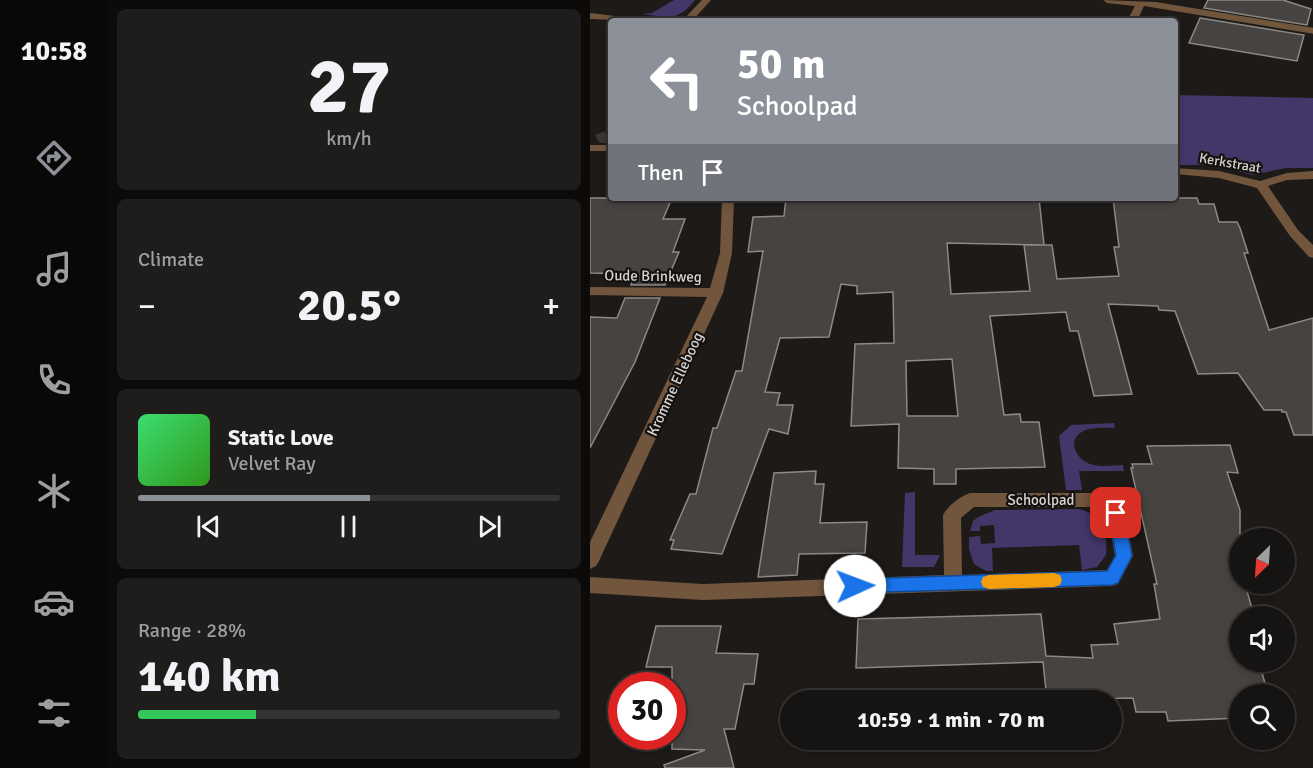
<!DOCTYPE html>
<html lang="en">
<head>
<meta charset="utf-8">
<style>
  body { margin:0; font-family:Signika,sans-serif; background:#1f1d1b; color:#f1f3f6; height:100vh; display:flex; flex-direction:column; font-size:22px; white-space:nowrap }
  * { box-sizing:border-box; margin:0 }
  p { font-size:20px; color:#9e9e9f }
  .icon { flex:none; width:33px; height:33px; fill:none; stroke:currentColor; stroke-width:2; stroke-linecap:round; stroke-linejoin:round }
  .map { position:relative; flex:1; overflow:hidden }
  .panel { display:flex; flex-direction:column; gap:9px; padding:9px; background:#0c0b0a; width:482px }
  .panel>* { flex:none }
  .guide { position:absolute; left:18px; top:18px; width:570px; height:183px; border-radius:6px; box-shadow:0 3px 9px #0003,0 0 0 2px #353332; background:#8c9099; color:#fff; overflow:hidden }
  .needle { width:39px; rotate:205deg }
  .controls { position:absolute; left:639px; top:528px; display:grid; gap:12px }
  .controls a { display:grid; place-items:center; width:66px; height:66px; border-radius:50%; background:#161412; box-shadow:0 3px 9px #0003,0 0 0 2px #353332; font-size:30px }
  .speed { position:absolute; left:18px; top:672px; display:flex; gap:12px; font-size:30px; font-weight:700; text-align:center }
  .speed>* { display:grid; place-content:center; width:78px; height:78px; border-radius:50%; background:#161412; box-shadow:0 3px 9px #0003,0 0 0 2px #353332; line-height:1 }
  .speed .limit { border:9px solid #d22; background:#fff; color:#111 }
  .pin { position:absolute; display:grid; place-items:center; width:51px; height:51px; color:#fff; margin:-26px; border-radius:12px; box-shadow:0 3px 9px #0006 }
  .me { position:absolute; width:66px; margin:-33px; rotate:88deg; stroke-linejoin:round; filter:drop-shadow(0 0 4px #0008) }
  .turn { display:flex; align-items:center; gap:21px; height:126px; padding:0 30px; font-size:27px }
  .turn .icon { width:78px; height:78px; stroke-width:2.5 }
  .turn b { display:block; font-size:42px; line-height:51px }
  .then { display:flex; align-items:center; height:57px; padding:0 30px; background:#0003; gap:12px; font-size:22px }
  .big { font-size:45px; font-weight:700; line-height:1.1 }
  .panel .tile { flex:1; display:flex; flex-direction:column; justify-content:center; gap:9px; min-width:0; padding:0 21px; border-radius:9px; background:#1f1d1b }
  .panel .dial { align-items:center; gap:0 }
  .dial b { font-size:78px; line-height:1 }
  .song { display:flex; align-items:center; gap:18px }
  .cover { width:72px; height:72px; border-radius:9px; background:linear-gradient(135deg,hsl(140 70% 55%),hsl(110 70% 35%)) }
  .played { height:6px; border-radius:3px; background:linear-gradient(90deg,#8c9099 55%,#353332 55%) }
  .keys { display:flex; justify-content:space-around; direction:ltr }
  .heat { display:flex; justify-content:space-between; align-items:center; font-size:33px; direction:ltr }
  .charge { height:9px; border-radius:4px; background:linear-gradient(90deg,#34c759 28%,#353332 0) }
  .trip { position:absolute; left:190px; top:690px; width:342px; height:60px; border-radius:30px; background:#161412; box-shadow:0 3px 9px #0003,0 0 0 2px #353332; font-weight:700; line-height:60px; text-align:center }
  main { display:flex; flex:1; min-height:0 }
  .tabs { display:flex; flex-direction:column; width:108px; justify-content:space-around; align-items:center; background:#090807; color:#9e9e9f }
  .tabs .icon { width:42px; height:42px }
  .tabs .current { color:#8c9099 }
  .tabs b { font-size:27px; color:#f1f3f6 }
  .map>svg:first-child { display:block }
  .green { fill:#443669 }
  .building { fill:#464341; stroke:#8c8986; stroke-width:1.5; fill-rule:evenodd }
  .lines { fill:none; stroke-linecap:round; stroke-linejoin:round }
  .minor-tunnel { stroke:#393634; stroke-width:10; stroke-dasharray:10 5; stroke-linecap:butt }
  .minor { fill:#71553d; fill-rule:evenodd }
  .route { fill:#1a73e8; stroke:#114b97; stroke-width:1.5 }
  .slow { fill:#f59e0b }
  .labels { text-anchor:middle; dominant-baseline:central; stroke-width:4.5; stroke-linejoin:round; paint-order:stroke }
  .far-street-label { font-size:14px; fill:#d5d4d2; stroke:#14110f }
  .street-label { font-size:15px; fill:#d5d4d2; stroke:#14110f }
</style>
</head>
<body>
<main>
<nav class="tabs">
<b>10:58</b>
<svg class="icon current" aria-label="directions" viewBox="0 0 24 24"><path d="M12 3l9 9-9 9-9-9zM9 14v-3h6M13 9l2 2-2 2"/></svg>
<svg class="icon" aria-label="music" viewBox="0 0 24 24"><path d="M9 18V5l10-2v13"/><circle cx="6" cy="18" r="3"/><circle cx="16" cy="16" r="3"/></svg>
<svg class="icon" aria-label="phone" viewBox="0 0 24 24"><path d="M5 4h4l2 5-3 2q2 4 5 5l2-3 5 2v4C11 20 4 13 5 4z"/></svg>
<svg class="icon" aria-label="climate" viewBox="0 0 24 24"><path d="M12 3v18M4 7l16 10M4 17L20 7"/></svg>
<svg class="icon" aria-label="car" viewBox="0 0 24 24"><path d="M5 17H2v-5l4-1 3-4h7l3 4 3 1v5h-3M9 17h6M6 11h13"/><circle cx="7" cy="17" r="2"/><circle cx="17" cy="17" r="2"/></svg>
<svg class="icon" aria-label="filters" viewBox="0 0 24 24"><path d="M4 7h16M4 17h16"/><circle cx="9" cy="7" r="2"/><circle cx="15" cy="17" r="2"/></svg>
</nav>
<section class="panel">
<div class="tile dial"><b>27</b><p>km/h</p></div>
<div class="tile"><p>Climate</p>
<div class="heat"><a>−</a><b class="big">20.5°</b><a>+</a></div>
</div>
<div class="tile">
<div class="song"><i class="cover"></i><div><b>Static Love</b><p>Velvet Ray</p></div></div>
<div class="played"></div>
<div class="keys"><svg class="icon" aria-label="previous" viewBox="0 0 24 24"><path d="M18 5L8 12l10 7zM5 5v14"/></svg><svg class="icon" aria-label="pause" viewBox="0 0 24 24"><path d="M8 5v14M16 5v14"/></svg><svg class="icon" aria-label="next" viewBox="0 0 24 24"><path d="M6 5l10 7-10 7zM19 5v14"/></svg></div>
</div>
<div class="tile"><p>Range · 28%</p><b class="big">140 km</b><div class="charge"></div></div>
</section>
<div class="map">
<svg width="724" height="768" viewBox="0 0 724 768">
  <rect width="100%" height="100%" fill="#1d1a18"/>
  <path class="green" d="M 84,0 L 105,0 C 88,22 78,17 52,14 L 62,13 Z
    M 585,95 L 723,98 L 723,168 L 696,168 L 662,175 L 627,165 L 585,165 Z
    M 524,423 L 525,428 C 516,428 504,427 496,430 C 474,438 486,462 504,465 C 513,467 524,465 533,465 L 534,471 L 489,471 L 492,490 L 476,490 L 469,436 L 481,425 Z
    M 325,492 L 325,555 L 350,555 L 344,567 L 312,567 L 315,493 Z
    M 488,509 C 512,513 518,533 516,555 L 507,567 L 492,570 L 489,545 L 402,548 L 403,571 L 396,571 L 384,564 L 379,549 L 379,537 L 390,536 L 391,544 L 405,543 L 404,525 L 390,526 L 390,531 L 380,531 L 383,521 L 388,517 L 405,510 Z"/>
  <path class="building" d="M 618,0 L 693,0 L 721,9 L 717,25 L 614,8 Z
    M 610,18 L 714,35 L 707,61 L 599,43 Z
    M 0,198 L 82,198 L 73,219 L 95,219 L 83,252 L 89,252 L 75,285 L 41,285 L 45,274 L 0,273 Z
    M 196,198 L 449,198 L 454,245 L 357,243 L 361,294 L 440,291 L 434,245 L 462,245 L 467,279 L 529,276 L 524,247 L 529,247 L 523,198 L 607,198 L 609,204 L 624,204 L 629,222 L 647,222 L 650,228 L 658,253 L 654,253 L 679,330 L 723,318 L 723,435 L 704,435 L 696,412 L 692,412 L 692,410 L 674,410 L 648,373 L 608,374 L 585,311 L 569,310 L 568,306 L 518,304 L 542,394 L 504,396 L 488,331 L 480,331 L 476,312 L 400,316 L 414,415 L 430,414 L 431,422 L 449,422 L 455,467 L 366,469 L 366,484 L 344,484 L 344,469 L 308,468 L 309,424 L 261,426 L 265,344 L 304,343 L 303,292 L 267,294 L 267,286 L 251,284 L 239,337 L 190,338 L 175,392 L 190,393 L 187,405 L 203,405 L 198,434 L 179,429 L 132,554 L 81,549 L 84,540 L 80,540 L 100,494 L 106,494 L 123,428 L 127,428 L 146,371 L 152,371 L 173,251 L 158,252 L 163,217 L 194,216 ZM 362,359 L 368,416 L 317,416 L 316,361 Z
    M 35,298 L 70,298 L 45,362 L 0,448 L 0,317 L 27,318 Z
    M 640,445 L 648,473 L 637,472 L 650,510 L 650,584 L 655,584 L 664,616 L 650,616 L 650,662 L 669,662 L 678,694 L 650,694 L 650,718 L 578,721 L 576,712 L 546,712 L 543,698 L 457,700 L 453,662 L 266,668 L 268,619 L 451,614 L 456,656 L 503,658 L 501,645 L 528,644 L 524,624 L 570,619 L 564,584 L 567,584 L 541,468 L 543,468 L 542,464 L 562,464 L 557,446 Z
    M 226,471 L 225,484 L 234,484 L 230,523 L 277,522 L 275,553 L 209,554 L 207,575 L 168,577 L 184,473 Z
    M 66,626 L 131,626 L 126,653 L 168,654 L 164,684 L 154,684 L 145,729 L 134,729 L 144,768 L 75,768 L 74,765 L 115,750 L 82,749 L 82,667 L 56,667 Z
    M 295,693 L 353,700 L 293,700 Z"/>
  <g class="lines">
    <path class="minor-tunnel" d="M 10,133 L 12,138 L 21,138"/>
    <path class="minor" d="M 112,0 L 121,0 L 102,21 L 92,21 Z
      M 513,0 L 566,2 L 724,28 L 724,34 L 554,6 L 547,21 L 537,21 L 545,6 L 517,3 Z
      M 0,13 L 42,18 L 47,21 L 0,19 Z
      M 0,145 L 21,145 L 21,151 L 0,151 Z
      M 585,168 L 629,171 L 670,181 L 697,173 L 724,171 L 724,179 L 697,180 L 678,186 L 708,230 L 724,246 L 724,258 L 719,257 L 700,236 L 667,188 L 629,178 L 585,174 Z
      M 132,198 L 144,198 L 142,253 L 133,293 L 9,561 L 6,566 L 0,569 L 0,542 L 117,297 L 0,295 L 0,287 L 120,288 L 130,253 Z
      M 380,493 L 509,493 C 518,496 530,504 535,513 L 543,556 L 528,584 L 522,586 L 113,600 L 0,593 L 0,577 L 113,584 L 354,575 L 353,515 C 358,506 370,496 380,493 ZM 384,507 L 506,507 L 518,516 L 525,556 L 517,570 L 372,575 L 371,518 Z"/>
  </g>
  <path class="route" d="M 526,507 L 532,508 L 534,513 L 542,556 L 528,583 L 522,585 L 265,593 L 259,591 L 257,586 L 259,581 L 265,579 L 517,571 L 526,555 L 518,513 L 521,508 Z"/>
  <path class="slow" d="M 464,573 L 470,575 L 472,580 L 470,585 L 464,587 L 399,589 L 393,587 L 391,582 L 393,577 L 399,575 Z"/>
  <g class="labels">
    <g class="far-street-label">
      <text transform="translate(640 163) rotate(10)">Kerkstraat</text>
    </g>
    <g class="street-label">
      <text transform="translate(63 276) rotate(1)">Oude Brinkweg</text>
      <text transform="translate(85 384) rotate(-65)">Kromme Elleboog</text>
      <text x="451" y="500">Schoolpad</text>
    </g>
  </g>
</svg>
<div class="controls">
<a><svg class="needle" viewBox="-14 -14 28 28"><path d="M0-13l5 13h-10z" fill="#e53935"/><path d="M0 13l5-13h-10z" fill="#9e9e9f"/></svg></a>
<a><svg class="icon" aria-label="sound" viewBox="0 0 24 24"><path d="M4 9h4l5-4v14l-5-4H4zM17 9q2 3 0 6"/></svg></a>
<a><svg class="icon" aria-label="search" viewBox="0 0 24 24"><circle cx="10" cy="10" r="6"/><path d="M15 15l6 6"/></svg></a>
</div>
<div class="speed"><div class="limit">30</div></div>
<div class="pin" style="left:526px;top:513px;background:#d93025"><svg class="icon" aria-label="arrive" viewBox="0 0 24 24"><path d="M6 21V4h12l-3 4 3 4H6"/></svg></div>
<svg class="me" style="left:265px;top:586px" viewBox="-20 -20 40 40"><circle r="19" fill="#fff"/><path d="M0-13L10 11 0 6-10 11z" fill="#1a73e8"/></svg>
<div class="trip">10:59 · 1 min · 70 m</div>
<div class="guide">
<div class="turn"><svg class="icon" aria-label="left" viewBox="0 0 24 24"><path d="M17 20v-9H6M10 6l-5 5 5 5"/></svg><div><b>50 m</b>Schoolpad</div></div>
<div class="then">Then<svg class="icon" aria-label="arrive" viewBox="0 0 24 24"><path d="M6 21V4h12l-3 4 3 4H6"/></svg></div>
</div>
</div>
</main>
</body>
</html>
